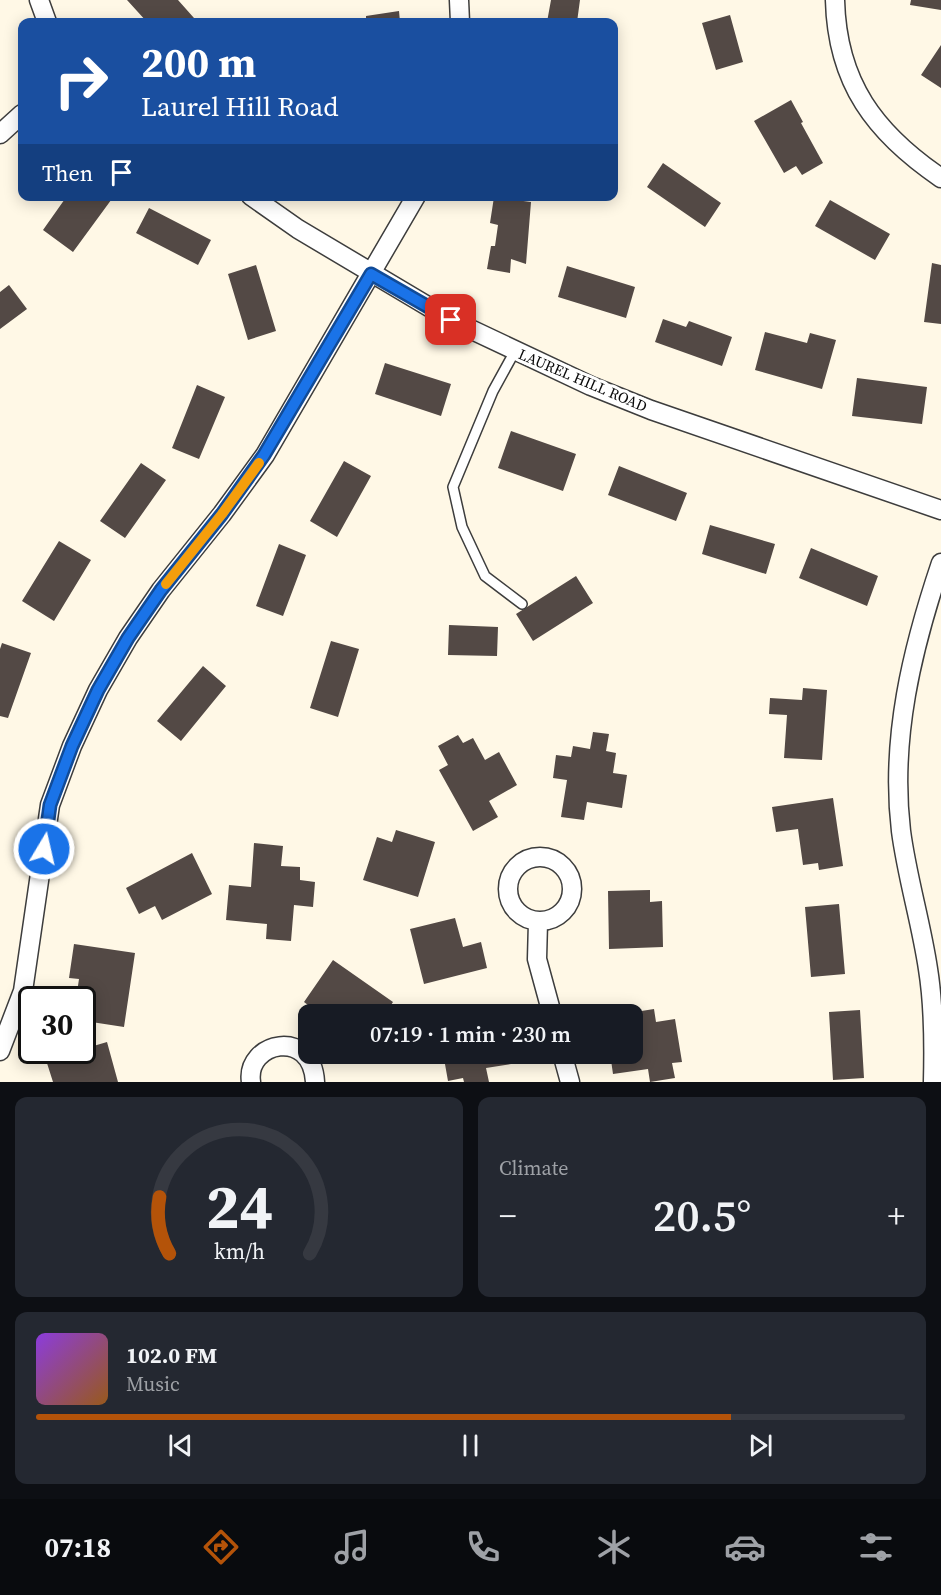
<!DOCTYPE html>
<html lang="en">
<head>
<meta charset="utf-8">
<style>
  body { margin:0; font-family:"Source Serif 4",serif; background:#242831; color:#f1f3f6; height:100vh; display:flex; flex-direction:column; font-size:22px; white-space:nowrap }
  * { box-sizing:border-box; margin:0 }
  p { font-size:20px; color:#9ea1a6 }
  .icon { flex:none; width:33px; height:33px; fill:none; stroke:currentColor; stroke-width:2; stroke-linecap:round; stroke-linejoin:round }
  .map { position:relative; height:1082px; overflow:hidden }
  .panel { display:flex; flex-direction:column; gap:15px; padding:15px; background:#0d0f14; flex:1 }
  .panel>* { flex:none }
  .guide { position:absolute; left:18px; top:18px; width:600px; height:183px; border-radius:12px; box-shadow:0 3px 15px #0003; background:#1a4fa0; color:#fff; overflow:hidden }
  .speed { position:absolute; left:18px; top:986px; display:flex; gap:12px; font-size:30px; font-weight:700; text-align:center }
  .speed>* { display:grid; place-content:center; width:78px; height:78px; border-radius:50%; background:#171b24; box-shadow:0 3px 15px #0003; line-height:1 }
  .speed .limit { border:3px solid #111; border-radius:9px; background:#fff; color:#111 }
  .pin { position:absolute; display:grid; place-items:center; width:51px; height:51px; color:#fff; margin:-26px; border-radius:12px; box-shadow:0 3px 9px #0006 }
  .me { position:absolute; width:66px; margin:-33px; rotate:9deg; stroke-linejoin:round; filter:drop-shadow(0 0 4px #0008) }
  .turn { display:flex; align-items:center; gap:21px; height:126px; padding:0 24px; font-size:27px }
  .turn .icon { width:78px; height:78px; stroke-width:2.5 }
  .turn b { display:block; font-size:42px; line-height:51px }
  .then { display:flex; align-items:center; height:57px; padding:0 24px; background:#0003; gap:12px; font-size:22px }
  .big { font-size:45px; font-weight:600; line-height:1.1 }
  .panel .tile { flex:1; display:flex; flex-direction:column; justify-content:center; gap:9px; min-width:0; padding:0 21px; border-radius:12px; background:#242831 }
  .panel .dial { align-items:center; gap:0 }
  .dial svg { height:156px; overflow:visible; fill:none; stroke:#363941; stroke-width:7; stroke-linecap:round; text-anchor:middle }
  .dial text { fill:#f1f3f6; stroke:none }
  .song { display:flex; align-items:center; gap:18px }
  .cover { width:72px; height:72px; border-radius:9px; background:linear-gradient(135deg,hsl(270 70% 55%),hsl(30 70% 35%)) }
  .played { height:6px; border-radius:3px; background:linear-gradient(90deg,#b45309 80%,#363941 80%) }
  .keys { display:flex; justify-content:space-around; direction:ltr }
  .heat { display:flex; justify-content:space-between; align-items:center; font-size:33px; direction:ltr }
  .panel .tiles { flex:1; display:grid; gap:15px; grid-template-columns:1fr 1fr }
  .tile:last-child { grid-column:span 2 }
  .trip { position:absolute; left:298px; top:1004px; width:345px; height:60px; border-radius:12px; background:#171b24; box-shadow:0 3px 15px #0003; font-weight:600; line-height:60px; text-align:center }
  .tab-bar { display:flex; height:96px; justify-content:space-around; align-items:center; background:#090b0e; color:#9ea1a6 }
  .tab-bar .icon { width:42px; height:42px }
  .tab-bar .active { color:#b45309 }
  .tab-bar b { font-size:27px; color:#f1f3f6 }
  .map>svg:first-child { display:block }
  .building { fill:#534945 }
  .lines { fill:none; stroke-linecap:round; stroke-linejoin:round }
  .service-casing { stroke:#3d3d3d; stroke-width:12 }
  .minor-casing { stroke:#3d3d3d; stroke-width:21 }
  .service { stroke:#fff; stroke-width:9 }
  .minor { stroke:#fff; stroke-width:18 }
  .route-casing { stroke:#114b97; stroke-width:15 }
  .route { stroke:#1a73e8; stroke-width:10 }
  .slow { stroke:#f59e0b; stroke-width:10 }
  .labels { text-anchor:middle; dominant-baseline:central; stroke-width:6; stroke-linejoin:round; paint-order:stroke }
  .street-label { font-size:15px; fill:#0a0a0a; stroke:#fff }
</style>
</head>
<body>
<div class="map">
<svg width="941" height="1082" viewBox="0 0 941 1082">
  <rect width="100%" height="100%" fill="#fff8e6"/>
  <path class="building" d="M 127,0 L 178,0 L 194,18 L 188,22 L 147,22 Z
    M 551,0 L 580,0 L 577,22 L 547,22 Z
    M 911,0 L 941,0 L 941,10 L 910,5 Z
    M 399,11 L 400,22 L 366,22 L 366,16 Z
    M 730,15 L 743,62 L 716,70 L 702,23 Z
    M 941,45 L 941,88 L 921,75 Z
    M 791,100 L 803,122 L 801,123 L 823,163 L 802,175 L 796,166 L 784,173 L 754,121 Z
    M 663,163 L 721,203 L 705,227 L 647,187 Z
    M 67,196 L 114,196 L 73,252 L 43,230 Z
    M 494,197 L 531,202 L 526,264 L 511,259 L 510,273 L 487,269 L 491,246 L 495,246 L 498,225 L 490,223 Z
    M 830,200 L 890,234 L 875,260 L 815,226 Z
    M 149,208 L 211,240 L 198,265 L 136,233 Z
    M 932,263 L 941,265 L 941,324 L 924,322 Z
    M 256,265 L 276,331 L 248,340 L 228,274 Z
    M 567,266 L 635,287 L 626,318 L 558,297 Z
    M 9,285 L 27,309 L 0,329 L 0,292 Z
    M 663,319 L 686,327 L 689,321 L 732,337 L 722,366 L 655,342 Z
    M 765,332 L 807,343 L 810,333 L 836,340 L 822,389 L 755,370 Z
    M 385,363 L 451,384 L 441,416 L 375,394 Z
    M 857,378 L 927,387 L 922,424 L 852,416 Z
    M 197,385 L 225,397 L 199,459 L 172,448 Z
    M 511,431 L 576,454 L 563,491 L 498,468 Z
    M 344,461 L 371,476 L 337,537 L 310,521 Z
    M 141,463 L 166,480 L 125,538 L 100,521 Z
    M 619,466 L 687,493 L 676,521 L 608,495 Z
    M 710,525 L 775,544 L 766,574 L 702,554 Z
    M 59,541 L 91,560 L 54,621 L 22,601 Z
    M 279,544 L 306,555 L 283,616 L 256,606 Z
    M 811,548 L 878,576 L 867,606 L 799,578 Z
    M 576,576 L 593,603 L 533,641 L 516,614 Z
    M 449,625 L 498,627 L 497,656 L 448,655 Z
    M 331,641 L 359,649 L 338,717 L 310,708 Z
    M 2,643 L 31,653 L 8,718 L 0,716 L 0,649 Z
    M 203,666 L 226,686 L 181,741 L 157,721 Z
    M 803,688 L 827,690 L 822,760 L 784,758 L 787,715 L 769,714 L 770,698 L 802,700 Z
    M 593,732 L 609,734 L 606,751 L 616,753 L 613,773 L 627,775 L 622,808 L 587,802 L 584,820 L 561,817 L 567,780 L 553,778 L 556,755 L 571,757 L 573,746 L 590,749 Z
    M 458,735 L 463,743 L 473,738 L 485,760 L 499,752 L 517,785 L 489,801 L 498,817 L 473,831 L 439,770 L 448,765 L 438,746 Z
    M 833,798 L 843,866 L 819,870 L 818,863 L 803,865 L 798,829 L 776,832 L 772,807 Z
    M 396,830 L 435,842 L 418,897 L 363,880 L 377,837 L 392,842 Z
    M 254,843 L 283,846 L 281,866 L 300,867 L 300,880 L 315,882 L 313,907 L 294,905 L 291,941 L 266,939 L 267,924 L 226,920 L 229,885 L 251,887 Z
    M 192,853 L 212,894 L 162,920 L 155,906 L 139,914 L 126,888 Z
    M 650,890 L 650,902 L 662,901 L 663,947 L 609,949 L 608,891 Z
    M 839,904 L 845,974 L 811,977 L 805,907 Z
    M 455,918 L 463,947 L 481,942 L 487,968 L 424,984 L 410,929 Z
    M 74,944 L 135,953 L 124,1027 L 85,1021 L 87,1007 L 82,1006 L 82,999 L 76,999 L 79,979 L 69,978 Z
    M 333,960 L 393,1002 L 385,1014 L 320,1014 L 304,1002 Z
    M 654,1009 L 656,1022 L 675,1019 L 682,1062 L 672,1063 L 675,1078 L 650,1082 L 648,1069 L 613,1074 L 610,1053 L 633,1053 L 633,1014 L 629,1013 Z
    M 860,1010 L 864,1078 L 833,1080 L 829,1012 Z
    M 107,1042 L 118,1082 L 53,1082 L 46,1060 Z
    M 443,1053 L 515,1053 L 517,1063 L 486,1068 L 489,1082 L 464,1082 L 463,1078 L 448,1081 Z"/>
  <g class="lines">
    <defs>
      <path id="service" d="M 515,351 L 493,391 L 453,487 L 462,527 L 485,576 L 522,604"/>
      <path id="minor" d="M 39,0 L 47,22
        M 459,0 L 460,22
        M 835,0 C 837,83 875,133 941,178
        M 0,134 L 22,114
        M 251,196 L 298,229 L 451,320 L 591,386 L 651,410 L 941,510
        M508 889a32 32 0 1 1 64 0a32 32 0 1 1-64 0Z
        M 538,922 L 537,959 L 552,1014
        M 0,1051 L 23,991 L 50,805 L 72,746 L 98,690 L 128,638 L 161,590 L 222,514 L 265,455 L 416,196
        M 562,1053 L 570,1082
        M 251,1082 C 245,1042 312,1027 315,1082
        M 933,1082 C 934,1044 934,1006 928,969 C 921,922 907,877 901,831 C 890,739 912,649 941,563"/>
    </defs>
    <use href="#service" class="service-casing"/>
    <use href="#minor" class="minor-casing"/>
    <use href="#service" class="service"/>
    <use href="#minor" class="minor"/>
  </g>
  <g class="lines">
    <defs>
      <path id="route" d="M 44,849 L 50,805 L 72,746 L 98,690 L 128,638 L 161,590 L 222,514 L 264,455 L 371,274 L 451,320"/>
    </defs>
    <use href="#route" class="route-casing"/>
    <use href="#route" class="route"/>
    <path class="slow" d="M 166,584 L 222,514 L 259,463"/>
  </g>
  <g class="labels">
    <g class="street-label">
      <text transform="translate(583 380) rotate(23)">LAUREL HILL ROAD</text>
    </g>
  </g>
</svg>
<div class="speed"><div class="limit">30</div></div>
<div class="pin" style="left:451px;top:320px;background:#d93025"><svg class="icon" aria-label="arrive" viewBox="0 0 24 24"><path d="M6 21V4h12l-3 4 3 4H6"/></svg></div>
<svg class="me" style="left:44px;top:849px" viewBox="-20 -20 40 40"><circle r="17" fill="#1a73e8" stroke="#fff" stroke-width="3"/><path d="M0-11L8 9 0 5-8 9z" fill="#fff"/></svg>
<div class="trip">07:19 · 1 min · 230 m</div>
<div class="guide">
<div class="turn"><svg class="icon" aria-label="right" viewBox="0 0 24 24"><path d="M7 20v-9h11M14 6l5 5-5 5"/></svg><div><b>200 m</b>Laurel Hill Road</div></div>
<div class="then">Then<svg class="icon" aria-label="arrive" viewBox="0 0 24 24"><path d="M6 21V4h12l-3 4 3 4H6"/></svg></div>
</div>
</div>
<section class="panel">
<div class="tiles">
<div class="tile dial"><svg viewBox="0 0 100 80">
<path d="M14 69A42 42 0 1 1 86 69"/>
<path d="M14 69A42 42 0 0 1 9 40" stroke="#b45309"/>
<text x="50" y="56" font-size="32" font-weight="700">24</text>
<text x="50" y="72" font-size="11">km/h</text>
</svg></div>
<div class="tile"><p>Climate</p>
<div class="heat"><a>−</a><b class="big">20.5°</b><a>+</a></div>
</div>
<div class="tile">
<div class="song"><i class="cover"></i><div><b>102.0 FM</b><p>Music</p></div></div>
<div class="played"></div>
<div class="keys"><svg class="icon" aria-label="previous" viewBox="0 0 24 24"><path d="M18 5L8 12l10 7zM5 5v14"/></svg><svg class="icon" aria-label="pause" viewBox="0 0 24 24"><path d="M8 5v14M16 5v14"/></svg><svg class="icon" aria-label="next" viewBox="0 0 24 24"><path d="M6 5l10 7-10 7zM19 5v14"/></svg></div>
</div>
</div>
</section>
<nav class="tab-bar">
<b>07:18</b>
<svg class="icon active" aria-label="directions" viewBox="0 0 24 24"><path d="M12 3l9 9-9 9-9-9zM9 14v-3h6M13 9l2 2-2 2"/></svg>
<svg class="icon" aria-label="music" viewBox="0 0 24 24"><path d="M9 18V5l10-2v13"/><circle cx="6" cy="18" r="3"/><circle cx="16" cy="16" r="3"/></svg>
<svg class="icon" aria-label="phone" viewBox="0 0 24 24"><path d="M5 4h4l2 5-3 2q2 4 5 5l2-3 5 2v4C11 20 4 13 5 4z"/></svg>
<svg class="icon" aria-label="climate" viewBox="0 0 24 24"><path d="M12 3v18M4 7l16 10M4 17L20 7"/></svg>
<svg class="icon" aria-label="car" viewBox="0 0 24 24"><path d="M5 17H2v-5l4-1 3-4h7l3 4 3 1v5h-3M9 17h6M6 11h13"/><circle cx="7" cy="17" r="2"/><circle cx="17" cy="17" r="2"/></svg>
<svg class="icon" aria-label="filters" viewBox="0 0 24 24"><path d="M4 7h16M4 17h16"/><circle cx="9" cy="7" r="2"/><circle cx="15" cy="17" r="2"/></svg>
</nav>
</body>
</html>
